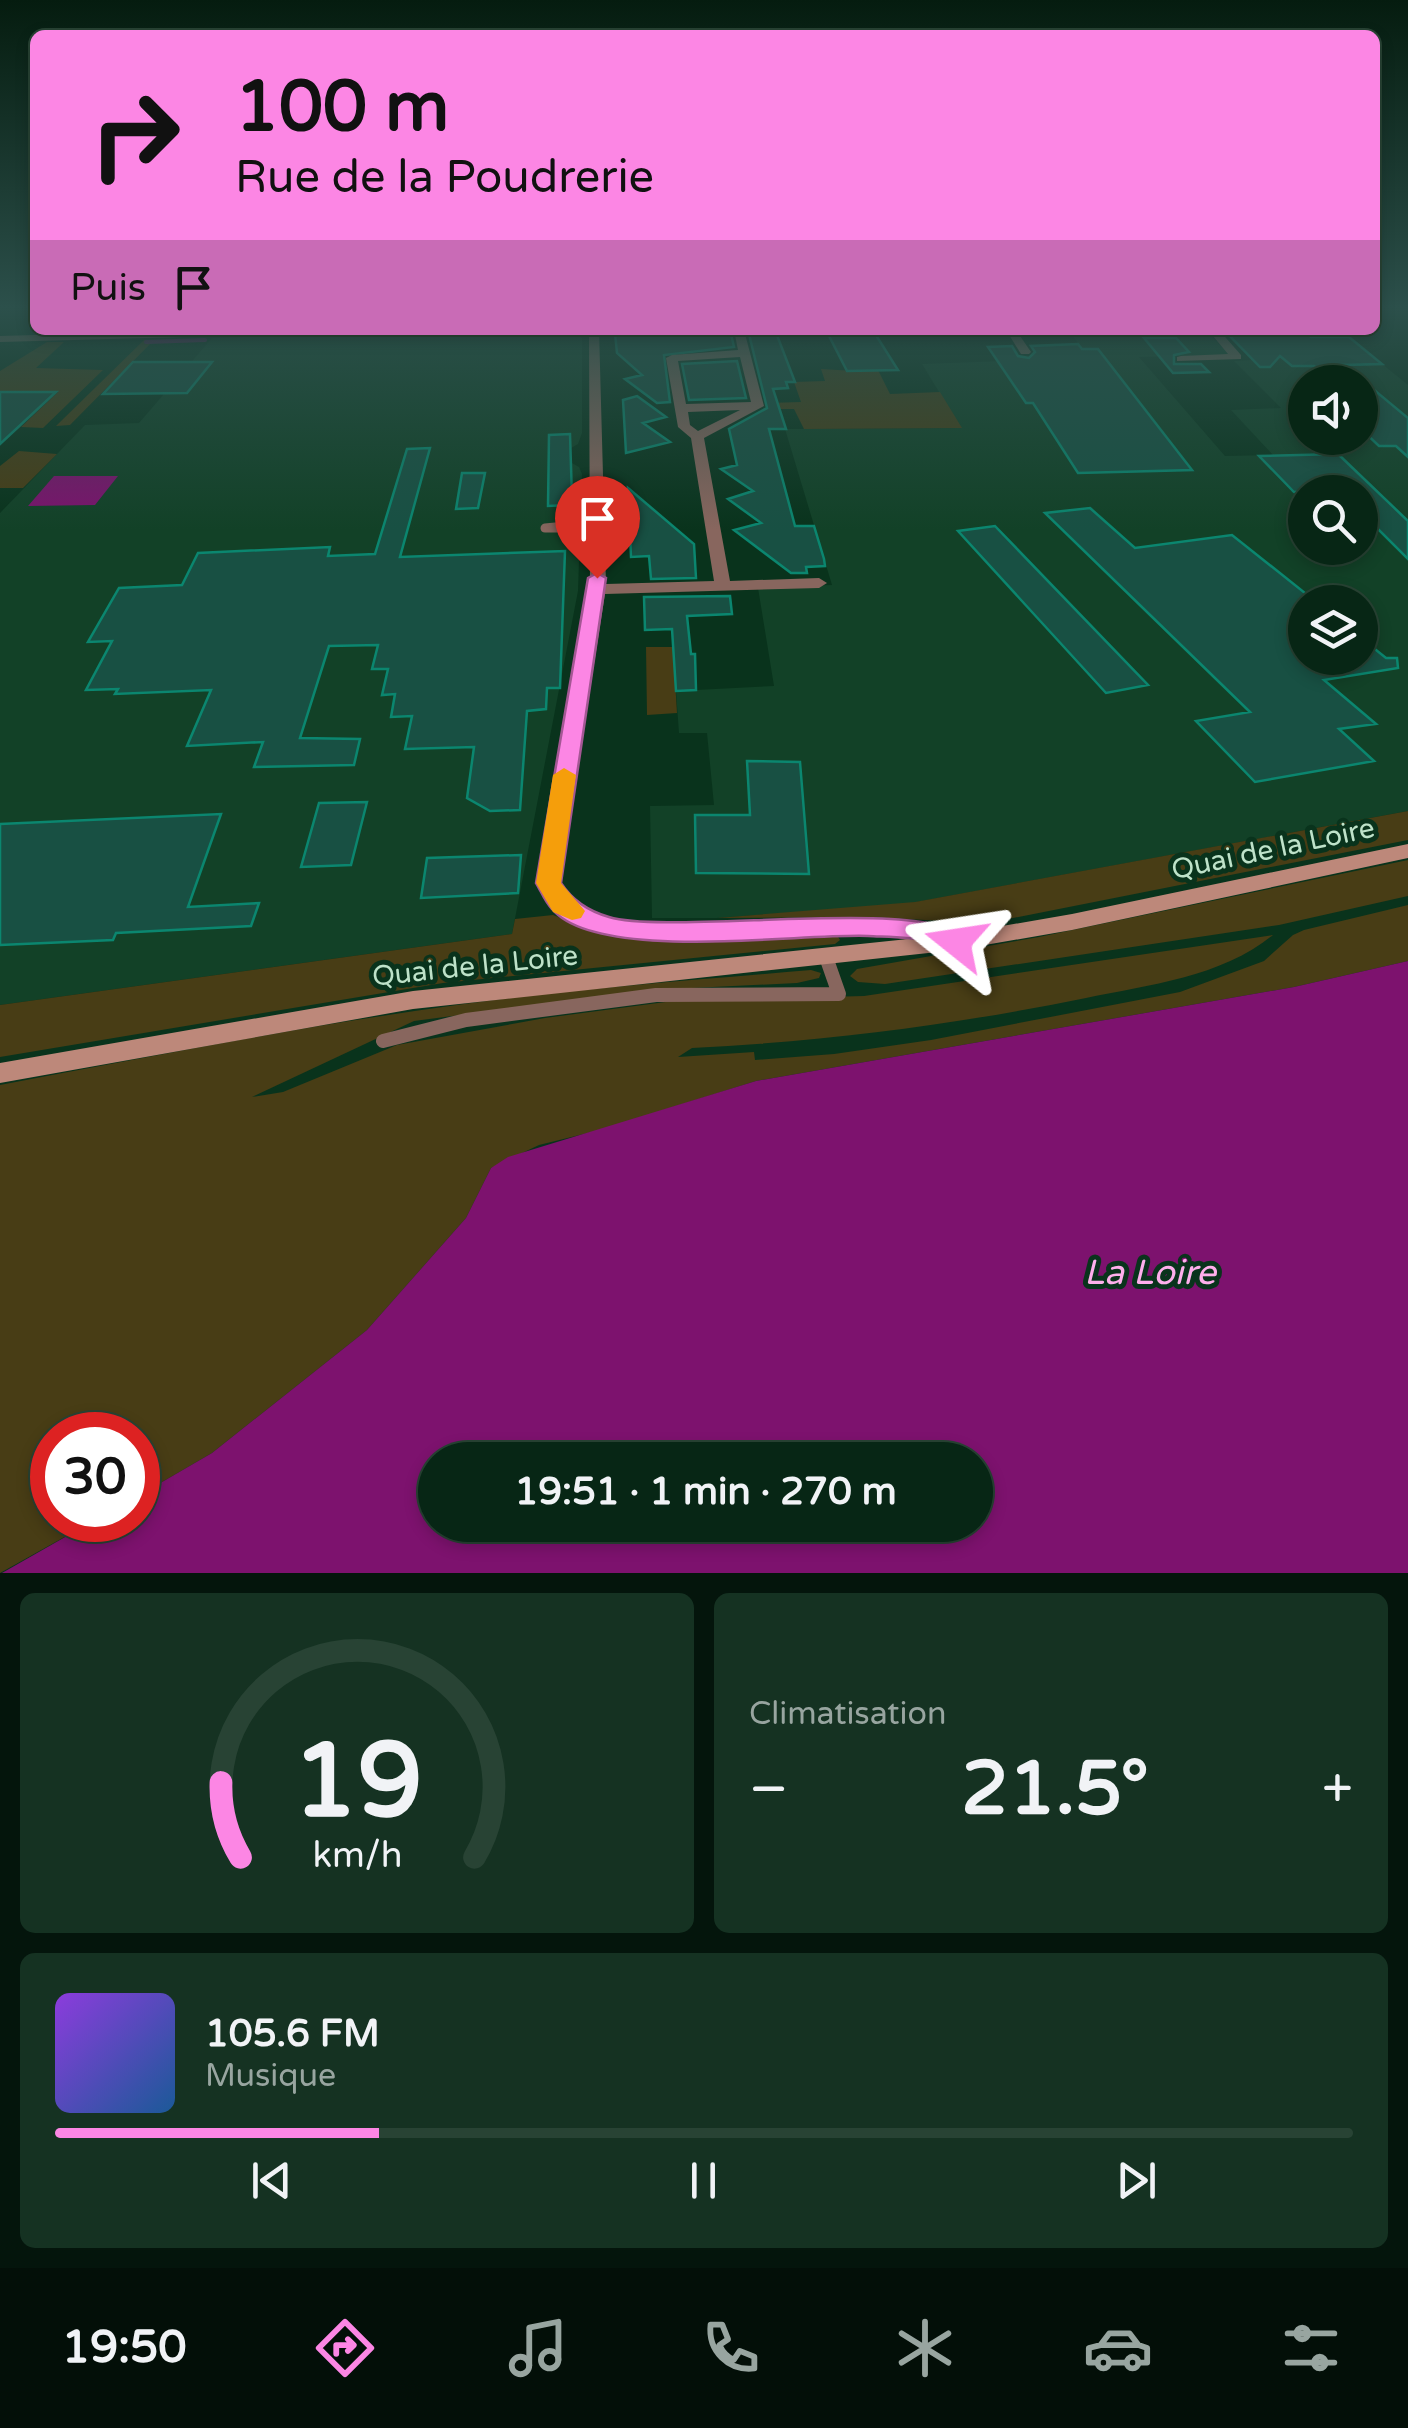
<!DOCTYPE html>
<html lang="fr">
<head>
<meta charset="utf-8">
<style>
  body { margin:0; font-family:"Varela Round",sans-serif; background:#153222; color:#f1f3f6; height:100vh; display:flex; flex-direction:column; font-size:38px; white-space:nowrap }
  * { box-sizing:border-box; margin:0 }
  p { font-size:32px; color:#98a5a0 }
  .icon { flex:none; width:55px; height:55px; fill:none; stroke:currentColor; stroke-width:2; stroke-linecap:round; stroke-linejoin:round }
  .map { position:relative; height:1573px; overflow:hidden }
  .details { display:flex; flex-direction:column; gap:20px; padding:20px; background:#04150c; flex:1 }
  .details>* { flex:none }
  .guide { position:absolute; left:30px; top:30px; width:1350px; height:305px; border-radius:15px; box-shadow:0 5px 15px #0003,0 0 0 2px #284334; background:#fc86e4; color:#111; overflow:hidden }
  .buttons { position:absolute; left:1288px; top:365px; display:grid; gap:20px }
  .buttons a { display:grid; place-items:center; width:90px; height:90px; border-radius:50%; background:#072615; box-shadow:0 5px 15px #0003,0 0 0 2px #284334; font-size:50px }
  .speed { position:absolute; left:30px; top:1412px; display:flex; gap:20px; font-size:50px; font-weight:700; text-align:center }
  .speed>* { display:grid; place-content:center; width:130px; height:130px; border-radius:50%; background:#072615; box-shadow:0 5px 15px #0003,0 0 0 2px #284334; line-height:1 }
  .speed .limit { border:15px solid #d22; background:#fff; color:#111 }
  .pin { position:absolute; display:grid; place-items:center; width:85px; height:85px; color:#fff; margin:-102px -42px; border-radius:50% 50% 50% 0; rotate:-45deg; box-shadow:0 0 10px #0007 }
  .pin .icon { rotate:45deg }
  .me { position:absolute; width:110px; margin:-55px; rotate:285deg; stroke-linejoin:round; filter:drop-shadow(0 0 8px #0008) }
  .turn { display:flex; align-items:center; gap:35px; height:210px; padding:0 40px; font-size:45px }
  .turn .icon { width:130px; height:130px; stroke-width:2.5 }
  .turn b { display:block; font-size:70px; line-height:85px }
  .then { display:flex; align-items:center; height:95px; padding:0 40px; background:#0003; gap:20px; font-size:38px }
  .big { font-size:75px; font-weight:700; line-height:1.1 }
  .details .card { flex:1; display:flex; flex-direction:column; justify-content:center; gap:15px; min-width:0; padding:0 35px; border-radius:15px; background:#153222 }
  .details .dial { align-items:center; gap:0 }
  .dial svg { height:260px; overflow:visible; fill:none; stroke:#284334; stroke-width:7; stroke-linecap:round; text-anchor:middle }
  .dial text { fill:#f1f3f6; stroke:none }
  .song { display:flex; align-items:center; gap:30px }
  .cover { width:120px; height:120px; border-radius:15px; background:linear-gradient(135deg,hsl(270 70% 55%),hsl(210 70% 35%)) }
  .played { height:10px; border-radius:5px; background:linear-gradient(90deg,#fc86e4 25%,#284334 25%) }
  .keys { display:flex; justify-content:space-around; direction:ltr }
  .heat { display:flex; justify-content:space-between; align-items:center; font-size:55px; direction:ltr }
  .details .tiles { flex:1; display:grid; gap:20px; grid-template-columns:1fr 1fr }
  .card:last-child { grid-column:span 2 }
  .trip { position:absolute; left:418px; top:1442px; width:575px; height:100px; border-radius:50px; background:#072615; box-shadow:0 5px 15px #0003,0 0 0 2px #284334; font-weight:700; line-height:100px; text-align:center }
  .tab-bar { display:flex; height:160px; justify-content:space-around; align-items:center; background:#030f08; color:#98a5a0 }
  .tab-bar .icon { width:70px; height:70px }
  .tab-bar .active { color:#fc86e4 }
  .tab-bar b { font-size:45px; color:#f1f3f6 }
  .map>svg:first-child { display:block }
  .built { fill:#124127; fill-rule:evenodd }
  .green { fill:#483d15 }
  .water { fill:#7d126e; fill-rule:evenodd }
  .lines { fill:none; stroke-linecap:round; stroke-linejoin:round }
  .stream { stroke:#7d126e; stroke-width:4 }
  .building { fill:#185043; stroke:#0b866f; stroke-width:2.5 }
  .service-far1 { stroke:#88665e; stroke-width:9 }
  .service { stroke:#88665e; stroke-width:14 }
  .minor { fill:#88665e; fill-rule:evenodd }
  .tertiary { fill:#88665e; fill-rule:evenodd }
  .secondary { fill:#bd887a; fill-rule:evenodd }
  .route { fill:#fc86e4; stroke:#a45794; stroke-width:2.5 }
  .slow { fill:#f59e0b }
  .labels { text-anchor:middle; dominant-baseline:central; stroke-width:10; stroke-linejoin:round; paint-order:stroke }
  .street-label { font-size:28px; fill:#bee2c9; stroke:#09331c }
  .near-water-label { font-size:35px; font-style:italic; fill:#feafec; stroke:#09331c }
</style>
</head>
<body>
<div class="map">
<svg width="1408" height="1573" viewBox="0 0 1408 1573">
  <rect width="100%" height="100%" fill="#09331c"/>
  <path class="built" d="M 507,330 L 569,330 L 582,338 L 582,433 L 578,444 L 566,451 L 565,459 L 579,467 L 582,474 L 578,591 L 512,934 L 0,1005 L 0,513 L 85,425 L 139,423 L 212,338 Z
    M 1068,330 L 1205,330 L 1230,355 L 1139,357 L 1225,456 L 1273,455 L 1231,410 L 1281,408 L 1234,361 L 1252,360 L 1222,330 L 1325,330 L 1332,337 L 1349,337 L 1408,385 L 1408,811 L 906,904 L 717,918 L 652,918 L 650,806 L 714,805 L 707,733 L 679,733 L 676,691 L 774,686 L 758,588 L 832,585 L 785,429 L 961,428 L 922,364 L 1004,361 L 1095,365 ZM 1305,382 L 1360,382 L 1360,438 L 1305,438 ZM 1305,492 L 1360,492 L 1360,548 L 1305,548 ZM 1305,602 L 1360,602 L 1360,658 L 1305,658 Z"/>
  <path class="green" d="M 144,340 L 154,340 L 70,425 L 56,426 Z
    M 47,342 L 64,342 L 36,368 L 103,370 L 43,428 L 21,427 L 58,392 L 0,391 L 0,371 Z
    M 873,360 L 890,394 L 940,392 L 962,428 L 804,429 L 794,409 L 768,409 L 767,403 L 801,402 L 794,382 L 825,381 L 821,369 L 855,371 Z
    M 19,451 L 57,454 L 23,488 L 0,488 L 0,466 Z
    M 646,647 L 673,647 L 677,713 L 647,715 Z
    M 1408,811 L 1408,840 L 1008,919 L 961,922 L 871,917 L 717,918 L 915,902 Z
    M 1408,860 L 1408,896 L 1279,925 L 885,984 L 858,982 L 850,976 L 857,969 L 1039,937 Z
    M 1408,905 L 1408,961 L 1294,987 L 756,1081 L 600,1130 L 539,1145 L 491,1168 L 466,1218 L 367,1330 L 212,1453 L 138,1496 L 138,1435 L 52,1435 L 52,1520 L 95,1520 L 0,1573 L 0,1085 C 154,1056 308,1025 464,1004 C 579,988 695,980 811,970 L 821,973 L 819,978 L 797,983 L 651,990 L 414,1021 L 252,1097 L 283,1092 L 397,1045 L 545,1018 L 673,1001 L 864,996 L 1273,935 C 1222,977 1149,985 1086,998 C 952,1025 830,1041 692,1048 L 678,1057 L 754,1052 L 755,1060 L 834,1054 L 931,1040 L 1180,992 L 1264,961 L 1293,935 L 1304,930 Z
    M 553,915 L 589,929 L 624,935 L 837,935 L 840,940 L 835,944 L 443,983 L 0,1057 L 0,1005 L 512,934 L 515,919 Z"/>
  <path class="water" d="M 54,476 L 118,476 L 95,505 L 28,506 Z
    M 1408,961 L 1408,1573 L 2,1573 L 95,1520 L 138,1520 L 138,1496 L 212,1453 L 367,1330 L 466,1218 L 491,1168 L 508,1157 L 756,1081 L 1294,987 ZM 435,1460 L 975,1460 L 975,1525 L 435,1525 Z"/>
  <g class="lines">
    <path class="stream" d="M 146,342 L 205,340"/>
  </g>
  <path class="building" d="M 634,330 L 730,330 L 734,347 L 664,355 L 670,402 L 657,403 L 625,379 L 642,375 L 617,353 L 615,333 Z
    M 748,330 L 775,330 L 795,382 L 786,382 L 788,388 L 773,389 L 786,429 L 769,429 L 795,526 L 814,526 L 824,559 L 825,566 L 806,567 L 807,573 L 791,573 L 734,530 L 761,523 L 728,499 L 753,491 L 721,469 L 737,465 L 729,429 L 767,408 Z
    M 826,330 L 874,332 L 898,370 L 847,371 Z
    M 1224,330 L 1302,330 L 1311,337 L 1349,337 L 1382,364 L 1344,365 L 1408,418 L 1408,457 L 1396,446 L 1379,446 L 1360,428 L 1360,382 L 1333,382 L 1314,366 L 1292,366 L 1280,356 L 1270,367 L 1260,367 Z
    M 1144,338 L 1176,338 L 1189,352 L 1174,355 L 1174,364 L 1201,364 L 1209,372 L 1173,373 Z
    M 1078,344 L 1082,349 L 1098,349 L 1192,470 L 1078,473 L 1033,403 L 1026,403 L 988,347 L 1012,346 L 1018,356 L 1029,358 L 1035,352 L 1031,346 Z
    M 737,361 L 746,398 L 689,400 L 682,364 Z
    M 133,362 L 212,362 L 187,393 L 103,394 Z
    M 0,392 L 56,392 L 0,444 Z
    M 637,396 L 666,417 L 643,423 L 670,442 L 626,453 L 623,400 Z
    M 570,434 L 572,498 L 569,505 L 548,506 L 549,435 Z
    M 430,448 L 400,557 L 565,551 L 560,688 L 547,688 L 546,709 L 527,711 L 520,810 L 490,811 L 467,798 L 474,747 L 405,749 L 412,716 L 391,717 L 395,694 L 382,695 L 388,669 L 372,669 L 378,645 L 329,646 L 300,738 L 360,739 L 354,765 L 254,767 L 263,742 L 187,746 L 211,690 L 115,694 L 118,689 L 86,690 L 112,641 L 88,642 L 119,588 L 182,585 L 198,553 L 330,547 L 328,556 L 375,554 L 407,449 Z
    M 1338,454 L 1408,521 L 1408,559 L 1377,528 L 1360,528 L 1360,492 L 1294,492 L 1259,456 Z
    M 462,473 L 485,473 L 478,508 L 456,509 Z
    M 628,488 L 694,544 L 696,578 L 651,579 L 649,556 L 631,557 Z
    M 1090,508 L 1135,548 L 1232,535 L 1305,593 L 1305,658 L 1360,658 L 1360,637 L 1386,658 L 1397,658 L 1398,668 L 1324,680 L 1376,724 L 1339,729 L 1374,761 L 1255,782 L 1196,721 L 1250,712 L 1045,513 Z
    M 995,526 L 1148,685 L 1106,693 L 958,531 Z
    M 730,596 L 732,614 L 687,616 L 691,654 L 695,654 L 696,690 L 676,691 L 672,629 L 645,630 L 644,597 Z
    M 747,761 L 800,762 L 809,874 L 696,873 L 695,815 L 750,815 Z
    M 367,802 L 351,865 L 301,867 L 319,803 Z
    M 221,814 L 188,907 L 259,903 L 251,926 L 116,933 L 113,940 L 0,945 L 0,824 Z
    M 521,855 L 518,893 L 421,898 L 427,858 Z"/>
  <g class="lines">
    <path class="service-far1" d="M 597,523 L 545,528 L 597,528"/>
    <path class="service" d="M 383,1041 L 466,1020 L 656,995 L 839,994 L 826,957"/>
    <path class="minor" d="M 589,330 L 599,330 L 606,584 L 714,581 L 691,438 L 678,427 L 666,358 L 672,355 L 738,350 L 734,330 L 744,330 L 764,406 L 704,438 L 730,581 L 819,578 L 827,583 L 819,588 L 605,594 L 560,882 C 571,898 582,909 600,915 C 672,940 783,917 859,918 C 896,918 930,924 964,936 L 968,942 L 964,948 C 954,951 893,935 873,935 C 787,931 632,965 561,914 C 551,907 544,893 538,883 L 590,589 ZM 740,357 L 751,402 L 686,404 L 678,361 ZM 740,410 L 698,431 L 690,425 L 688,412 Z
      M 1006,330 L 1016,330 L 1031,352 L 1029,354 L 1021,354 Z
      M 1208,330 L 1219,330 L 1241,355 L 1241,359 L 1177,361 L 1177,357 L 1181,356 L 1228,354 Z"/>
    <path class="tertiary" d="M 207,330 L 332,330 L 327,333 L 0,342 L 0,336 Z"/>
    <path class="secondary" d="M 1408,844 L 1408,858 L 1072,930 L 956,950 L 413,1009 L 0,1083 L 0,1063 L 413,991 L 956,934 L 1072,914 Z"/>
  </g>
  <linearGradient id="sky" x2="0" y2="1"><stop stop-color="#051c0f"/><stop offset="0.58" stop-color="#2c504b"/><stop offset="1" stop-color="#2c504b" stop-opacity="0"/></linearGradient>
  <rect width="1408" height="530" fill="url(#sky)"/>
  <path class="route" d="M 597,573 L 606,578 L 561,883 C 572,900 588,911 609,917 C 672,936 942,894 969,942 L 965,949 C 950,953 943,945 929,941 C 910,937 887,937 868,936 C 799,933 597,963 552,909 C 545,902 541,891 536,883 L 588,578 Z"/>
  <path class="slow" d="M 564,768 L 576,775 L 561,883 L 585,911 L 581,918 L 572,920 L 553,912 L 536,883 L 553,775 Z"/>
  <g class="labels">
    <g class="street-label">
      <text transform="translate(1273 849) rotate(-12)">Quai de la Loire</text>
      <text transform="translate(475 966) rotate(-6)">Quai de la Loire</text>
    </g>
    <g class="near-water-label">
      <text x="1150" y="1273">La Loire</text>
    </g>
  </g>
</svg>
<div class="buttons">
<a><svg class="icon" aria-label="sound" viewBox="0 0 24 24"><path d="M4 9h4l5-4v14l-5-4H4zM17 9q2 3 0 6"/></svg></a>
<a><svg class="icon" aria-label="search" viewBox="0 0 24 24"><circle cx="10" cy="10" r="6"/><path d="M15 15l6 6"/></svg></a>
<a><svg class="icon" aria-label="layers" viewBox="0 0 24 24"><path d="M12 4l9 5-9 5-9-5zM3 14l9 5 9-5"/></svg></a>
</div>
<div class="speed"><div class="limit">30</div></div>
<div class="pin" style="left:597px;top:578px;background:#d93025"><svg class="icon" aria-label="arrive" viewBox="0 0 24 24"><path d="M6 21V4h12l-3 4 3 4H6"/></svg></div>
<svg class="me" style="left:956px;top:942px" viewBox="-20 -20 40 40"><path d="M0-17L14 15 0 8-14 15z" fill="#fc86e4" stroke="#fff" stroke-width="4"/></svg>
<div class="trip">19:51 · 1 min · 270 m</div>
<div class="guide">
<div class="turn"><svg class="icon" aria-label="right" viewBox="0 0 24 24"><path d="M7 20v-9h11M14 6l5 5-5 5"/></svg><div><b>100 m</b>Rue de la Poudrerie</div></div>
<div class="then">Puis<svg class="icon" aria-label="arrive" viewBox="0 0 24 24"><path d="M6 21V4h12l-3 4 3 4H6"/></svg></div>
</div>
</div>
<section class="details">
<div class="tiles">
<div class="card dial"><svg viewBox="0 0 100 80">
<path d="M14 69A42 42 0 1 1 86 69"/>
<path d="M14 69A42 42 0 0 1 8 46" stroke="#fc86e4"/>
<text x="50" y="56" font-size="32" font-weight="700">19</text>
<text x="50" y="72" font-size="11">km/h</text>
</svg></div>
<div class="card"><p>Climatisation</p>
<div class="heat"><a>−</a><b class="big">21.5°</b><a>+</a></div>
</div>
<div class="card">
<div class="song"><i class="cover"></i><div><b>105.6 FM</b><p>Musique</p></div></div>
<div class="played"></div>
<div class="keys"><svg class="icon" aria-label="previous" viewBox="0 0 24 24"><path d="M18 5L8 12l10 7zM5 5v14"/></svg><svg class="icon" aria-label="pause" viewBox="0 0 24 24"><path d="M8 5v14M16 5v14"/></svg><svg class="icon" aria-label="next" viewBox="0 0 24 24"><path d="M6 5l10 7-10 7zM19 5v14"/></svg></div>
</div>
</div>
</section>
<nav class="tab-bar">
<b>19:50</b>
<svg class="icon active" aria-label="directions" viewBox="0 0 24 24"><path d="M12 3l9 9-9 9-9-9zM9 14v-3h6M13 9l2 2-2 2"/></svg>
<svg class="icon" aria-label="music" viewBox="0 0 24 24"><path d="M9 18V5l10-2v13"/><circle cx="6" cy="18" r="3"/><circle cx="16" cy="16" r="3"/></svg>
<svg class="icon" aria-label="phone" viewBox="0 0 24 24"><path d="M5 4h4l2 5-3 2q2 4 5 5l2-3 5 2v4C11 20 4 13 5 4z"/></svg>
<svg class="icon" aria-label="climate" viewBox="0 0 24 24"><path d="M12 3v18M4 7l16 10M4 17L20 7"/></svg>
<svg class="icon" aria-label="car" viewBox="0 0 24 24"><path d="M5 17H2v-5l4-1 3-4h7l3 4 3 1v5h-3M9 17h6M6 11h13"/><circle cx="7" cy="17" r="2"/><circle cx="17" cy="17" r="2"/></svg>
<svg class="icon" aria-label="filters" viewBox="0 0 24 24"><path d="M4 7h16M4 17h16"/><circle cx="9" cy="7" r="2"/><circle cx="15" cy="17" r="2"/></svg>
</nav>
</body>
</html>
